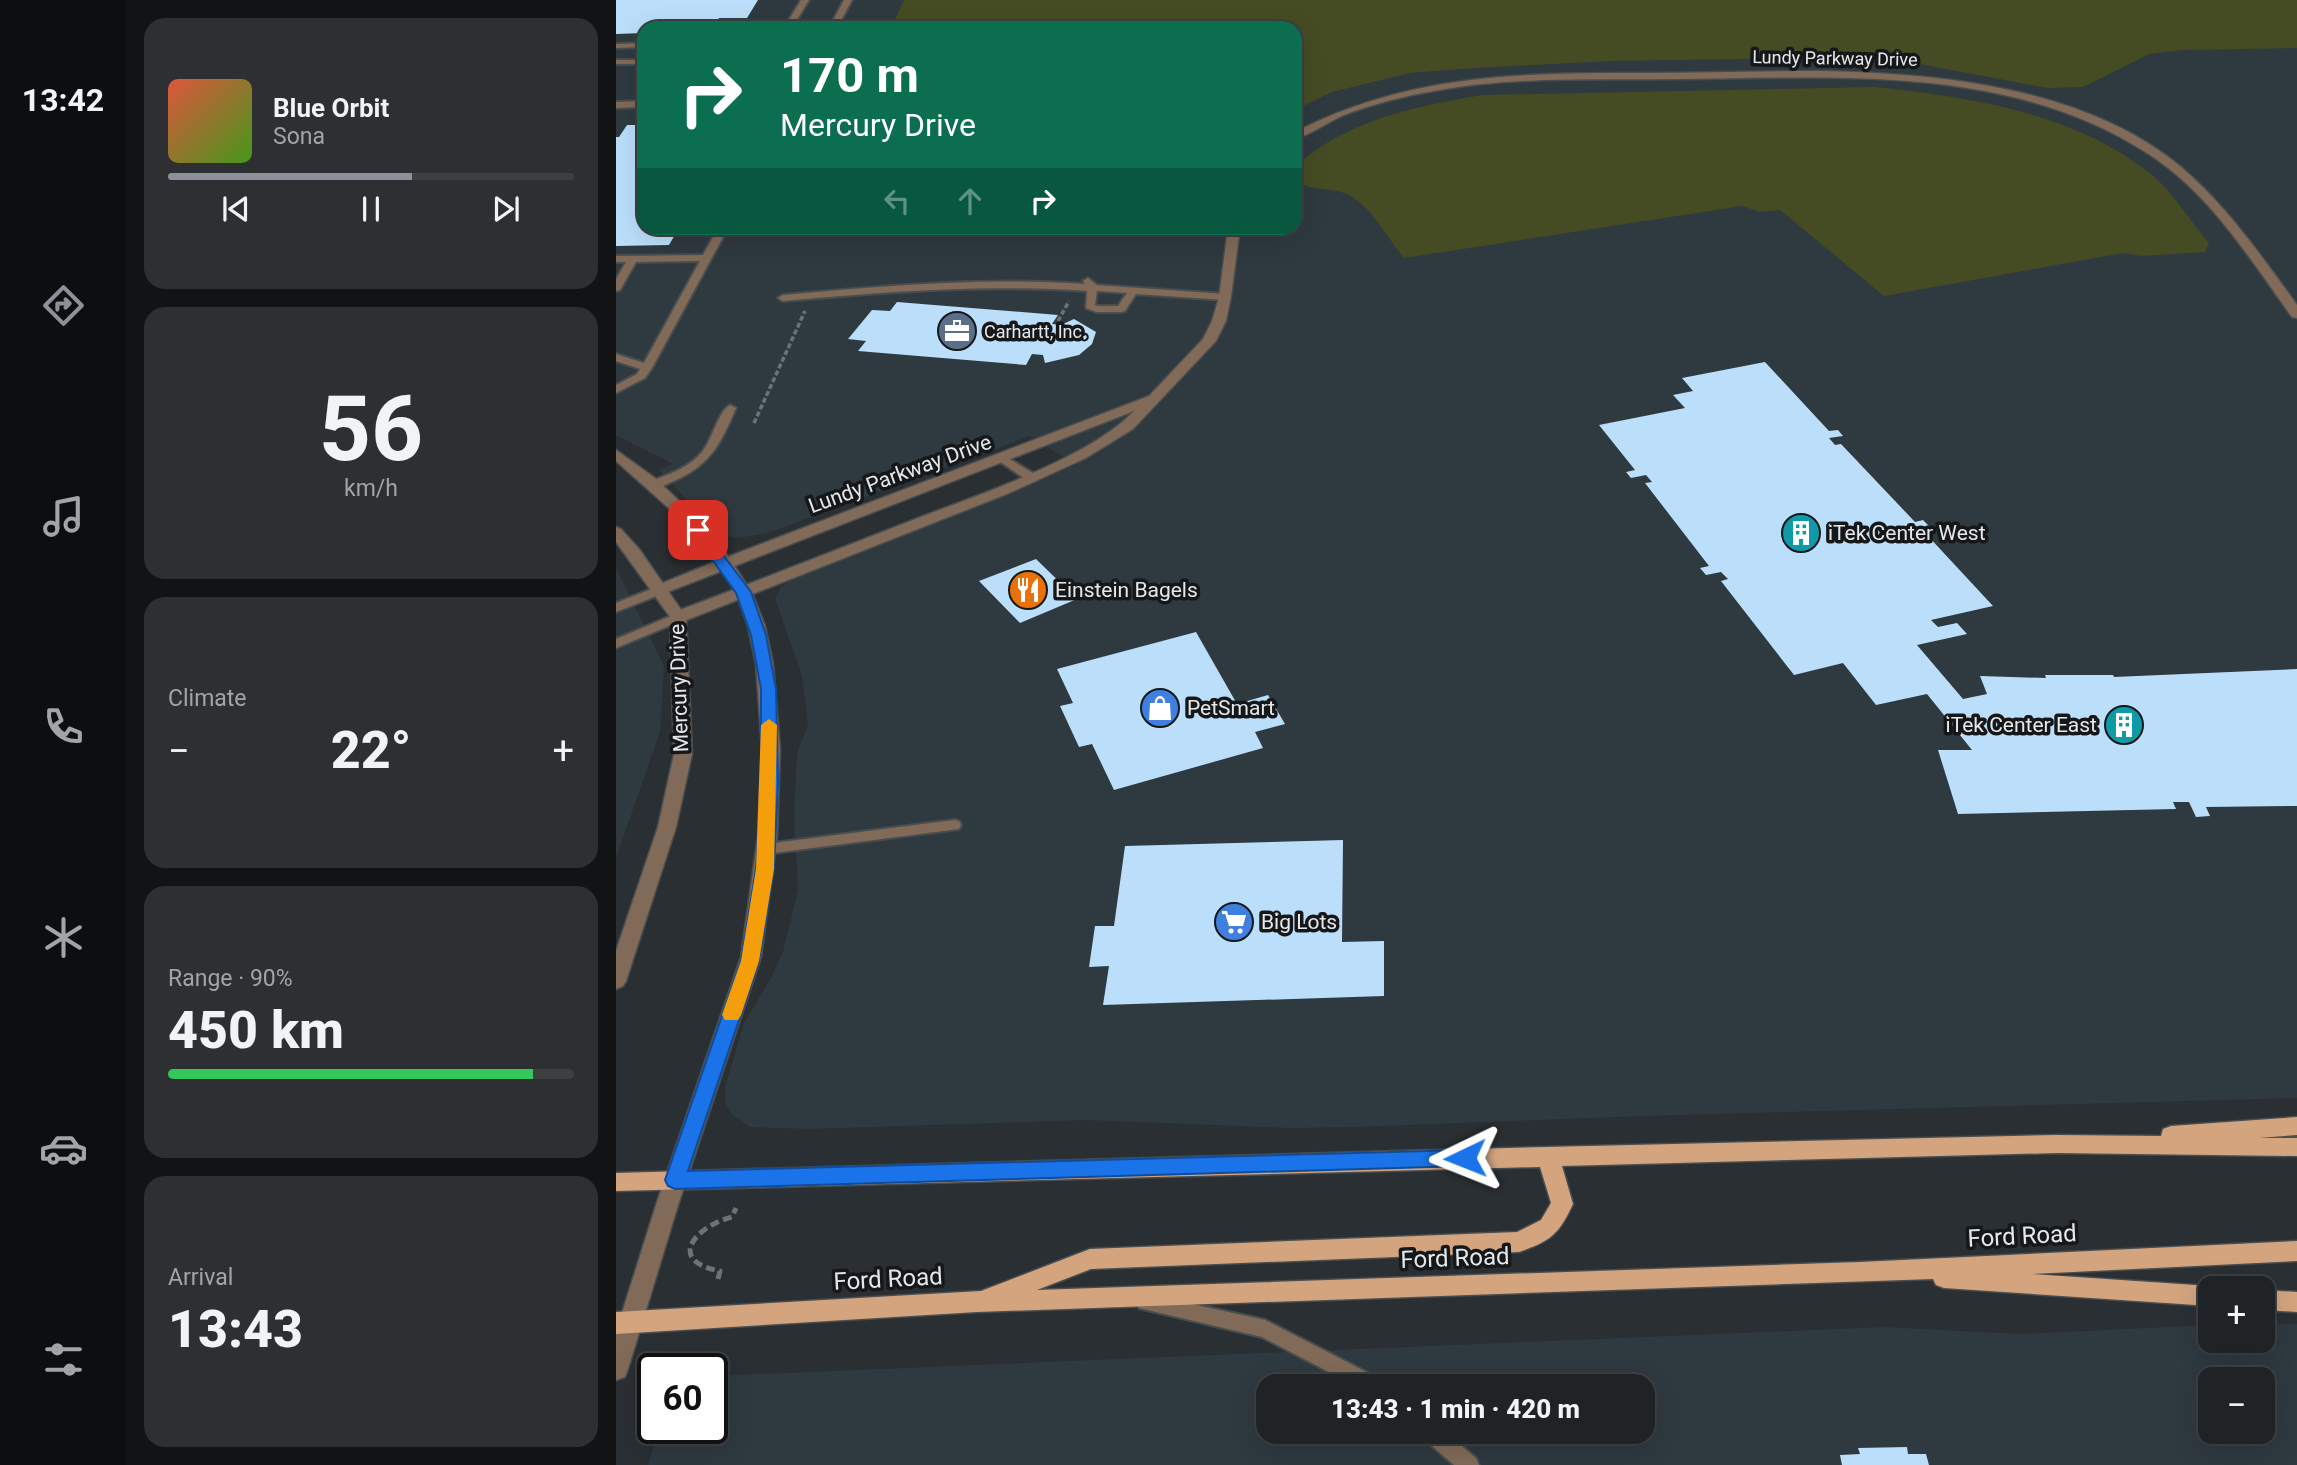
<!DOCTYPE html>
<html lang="en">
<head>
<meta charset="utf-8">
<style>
  body { margin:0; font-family:Roboto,sans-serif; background:#2d2f32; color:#f1f3f6; height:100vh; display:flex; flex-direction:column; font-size:26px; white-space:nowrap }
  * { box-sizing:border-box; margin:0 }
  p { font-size:23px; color:#a2a4a7 }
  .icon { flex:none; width:38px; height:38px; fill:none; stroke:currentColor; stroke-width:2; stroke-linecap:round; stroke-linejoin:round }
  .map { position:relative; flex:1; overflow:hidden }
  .drawer { display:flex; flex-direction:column; gap:18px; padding:18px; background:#121315; width:490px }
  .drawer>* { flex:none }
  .banner { position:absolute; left:21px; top:21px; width:665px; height:214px; border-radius:21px; box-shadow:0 7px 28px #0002,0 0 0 2px #3d4043; background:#0b6e4f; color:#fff; overflow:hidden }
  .buttons { position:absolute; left:1582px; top:1276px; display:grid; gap:14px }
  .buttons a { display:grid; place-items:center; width:77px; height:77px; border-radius:14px; background:#202326; box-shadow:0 7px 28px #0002,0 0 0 2px #3d4043; font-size:35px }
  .speed { position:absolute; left:21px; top:1353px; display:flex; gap:14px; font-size:35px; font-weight:700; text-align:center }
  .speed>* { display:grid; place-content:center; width:91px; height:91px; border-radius:50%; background:#202326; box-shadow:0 7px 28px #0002,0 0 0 2px #3d4043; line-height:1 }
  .speed .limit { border:4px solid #111; border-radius:10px; background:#fff; color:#111 }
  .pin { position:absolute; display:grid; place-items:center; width:60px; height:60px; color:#fff; margin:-30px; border-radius:14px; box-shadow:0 4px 10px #0006 }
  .me { position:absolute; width:77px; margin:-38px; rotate:268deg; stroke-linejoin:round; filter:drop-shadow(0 0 5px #0008) }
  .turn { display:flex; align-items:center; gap:24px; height:147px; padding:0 28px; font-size:32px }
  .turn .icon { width:91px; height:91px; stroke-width:2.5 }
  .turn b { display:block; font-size:49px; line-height:60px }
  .lanes { display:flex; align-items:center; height:66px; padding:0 28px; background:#0003; justify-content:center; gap:35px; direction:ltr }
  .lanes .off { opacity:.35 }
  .big { font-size:52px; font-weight:800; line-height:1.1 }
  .drawer .widget { flex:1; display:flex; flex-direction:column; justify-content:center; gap:10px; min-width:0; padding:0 24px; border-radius:21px; background:#2d2f32 }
  .drawer .dial { align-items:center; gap:0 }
  .dial b { font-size:91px; line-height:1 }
  .song { display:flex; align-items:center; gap:21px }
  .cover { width:84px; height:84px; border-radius:10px; background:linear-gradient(135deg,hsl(10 70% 55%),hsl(100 70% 35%)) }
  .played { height:7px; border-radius:4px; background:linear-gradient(90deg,#8c9099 60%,#3d4043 60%) }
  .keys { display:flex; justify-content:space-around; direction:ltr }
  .heat { display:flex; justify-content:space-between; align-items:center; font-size:38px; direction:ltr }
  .charge { height:10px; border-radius:5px; background:linear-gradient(90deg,#34c759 90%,#3d4043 0) }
  .trip { position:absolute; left:640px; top:1374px; width:399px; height:70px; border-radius:21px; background:#202326; box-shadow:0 7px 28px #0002,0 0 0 2px #3d4043; font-weight:800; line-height:70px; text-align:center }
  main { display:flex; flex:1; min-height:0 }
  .tabs { display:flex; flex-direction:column; width:126px; justify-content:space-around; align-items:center; background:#0d0e0f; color:#a2a4a7 }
  .tabs .icon { width:49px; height:49px }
  .tabs .on { color:#8c9099 }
  .tabs b { font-size:32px; color:#f1f3f6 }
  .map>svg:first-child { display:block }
  .built { fill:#2f3940; fill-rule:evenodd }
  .green { fill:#454c23 }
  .building { fill:#bbdffa }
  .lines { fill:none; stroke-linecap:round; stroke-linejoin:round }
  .service-casing { stroke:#484d50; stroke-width:4 }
  .minor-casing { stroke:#484d50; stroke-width:3 }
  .tertiary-casing { stroke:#484d50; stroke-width:3 }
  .primary-casing { stroke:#484d50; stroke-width:3 }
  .path-far1 { stroke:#6e7276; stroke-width:3.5; stroke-dasharray:5 2.5; stroke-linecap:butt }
  .path { stroke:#6e7276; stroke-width:5; stroke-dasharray:9 4.5; stroke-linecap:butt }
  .service { fill:#816a58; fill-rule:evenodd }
  .minor { fill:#816a58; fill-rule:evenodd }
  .tertiary { fill:#816a58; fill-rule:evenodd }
  .primary { fill:#d3a47e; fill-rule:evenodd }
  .route { fill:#1a73e8; stroke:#114b97; stroke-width:2 }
  .slow { fill:#f59e0b }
  .labels { text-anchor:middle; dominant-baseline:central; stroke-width:7; stroke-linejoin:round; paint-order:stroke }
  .far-street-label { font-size:18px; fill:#e5e8eb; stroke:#151719 }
  .far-poi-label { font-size:18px; fill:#e5e8eb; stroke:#151719; text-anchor:start }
  .street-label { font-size:21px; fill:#e5e8eb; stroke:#151719 }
  .poi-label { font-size:21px; fill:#e5e8eb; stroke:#151719; text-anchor:start }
  .near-street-label { font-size:24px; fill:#e5e8eb; stroke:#151719 }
</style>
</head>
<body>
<main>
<nav class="tabs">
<b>13:42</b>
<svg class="icon on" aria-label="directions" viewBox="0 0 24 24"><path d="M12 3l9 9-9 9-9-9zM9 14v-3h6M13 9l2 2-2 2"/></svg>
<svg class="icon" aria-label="music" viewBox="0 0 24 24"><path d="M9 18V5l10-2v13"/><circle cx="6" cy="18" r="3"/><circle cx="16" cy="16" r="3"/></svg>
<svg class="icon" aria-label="phone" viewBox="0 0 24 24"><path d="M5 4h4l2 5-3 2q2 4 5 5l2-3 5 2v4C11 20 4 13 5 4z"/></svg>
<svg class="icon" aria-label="climate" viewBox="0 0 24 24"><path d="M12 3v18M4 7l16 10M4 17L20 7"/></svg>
<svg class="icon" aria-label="car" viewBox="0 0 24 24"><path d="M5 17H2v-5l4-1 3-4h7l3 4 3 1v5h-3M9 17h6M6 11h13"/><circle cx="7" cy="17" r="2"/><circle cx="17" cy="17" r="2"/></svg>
<svg class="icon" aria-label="filters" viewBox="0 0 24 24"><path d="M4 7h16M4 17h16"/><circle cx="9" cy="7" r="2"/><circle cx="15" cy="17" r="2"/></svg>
</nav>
<section class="drawer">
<div class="widget">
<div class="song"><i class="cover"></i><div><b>Blue Orbit</b><p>Sona</p></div></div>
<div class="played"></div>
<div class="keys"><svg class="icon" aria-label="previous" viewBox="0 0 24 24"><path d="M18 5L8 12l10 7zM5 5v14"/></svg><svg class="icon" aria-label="pause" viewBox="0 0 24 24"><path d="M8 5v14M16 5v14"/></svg><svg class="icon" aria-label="next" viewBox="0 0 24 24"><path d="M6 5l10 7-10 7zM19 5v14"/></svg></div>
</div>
<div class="widget dial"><b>56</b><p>km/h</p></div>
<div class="widget"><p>Climate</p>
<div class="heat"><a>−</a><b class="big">22°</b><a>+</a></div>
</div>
<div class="widget"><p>Range · 90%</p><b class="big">450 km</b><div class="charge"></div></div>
<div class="widget"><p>Arrival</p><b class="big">13:43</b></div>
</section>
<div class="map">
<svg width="1681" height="1465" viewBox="0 0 1681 1465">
  <rect width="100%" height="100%" fill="#2a2f33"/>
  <path class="built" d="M 0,0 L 1681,0 L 1681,1098 L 1027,1116 L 739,1127 L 676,1128 L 470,1120 L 194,1129 L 134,1127 L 116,1114 L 109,1103 L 109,1087 L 128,1023 L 155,978 L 167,952 L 182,890 L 178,818 L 181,753 L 192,725 L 186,676 L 159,598 L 161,594 L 165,587 L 187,572 L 460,465 L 414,436 L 152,533 L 123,538 L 103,534 L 43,470 L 57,464 L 0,435 ZM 28,28 L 679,28 L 679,228 L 28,228 Z
    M 0,568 L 48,666 L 44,732 L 0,858 Z
    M 1647,1324 L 1681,1324 L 1681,1465 L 32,1465 L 44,1428 L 96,1428 L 96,1376 L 1268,1327 L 1404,1334 L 1594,1325 L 1594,1340 L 1647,1340 ZM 1594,1379 L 1647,1379 L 1647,1432 L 1594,1432 ZM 653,1386 L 1027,1386 L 1027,1432 L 653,1432 Z"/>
  <path class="green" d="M 288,0 L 1681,0 L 1681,48 L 1567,50 L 1533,54 L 1467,87 L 1432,88 L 1298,63 L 1236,57 L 994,61 L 858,68 L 794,73 L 716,92 L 679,110 L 679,28 L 275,28 Z
    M 1259,87 C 1353,97 1457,112 1535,174 C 1554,189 1576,223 1593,243 L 1589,252 L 1525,256 L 1507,253 L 1268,296 L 1164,210 L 1144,212 L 1126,206 L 788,258 C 770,237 753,200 725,192 C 708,187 694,192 679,179 L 679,167 C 730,120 800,106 867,95 Z"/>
  <path class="building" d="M 0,0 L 142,0 L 131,18 L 103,18 L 99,25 L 28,28 L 28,33 L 0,34 Z
    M 11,125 L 28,125 L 28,228 L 63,228 L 53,245 L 0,246 L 0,137 L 3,137 Z
    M 281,302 L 442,315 L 436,324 L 445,325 L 458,319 L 480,332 L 476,344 L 463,355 L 429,363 L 427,355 L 416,354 L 410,365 L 242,351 L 250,341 L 232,339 L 256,310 L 274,311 Z
    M 1149,362 L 1213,431 L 1222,430 L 1227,436 L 1213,438 L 1219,445 L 1225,444 L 1299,522 L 1307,520 L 1314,527 L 1299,530 L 1306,537 L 1312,536 L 1377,606 L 1315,620 L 1322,627 L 1341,623 L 1351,634 L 1301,645 L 1347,699 L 1371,694 L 1364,676 L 1430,678 L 1429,675 L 1497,675 L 1498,677 L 1681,669 L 1681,806 L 1590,807 L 1594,816 L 1580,817 L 1573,802 L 1557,802 L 1560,809 L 1342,814 L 1322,750 L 1356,750 L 1311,694 L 1260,705 L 1227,663 L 1178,675 L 1105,581 L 1112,579 L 1105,572 L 1090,575 L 1084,568 L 1093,566 L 1029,483 L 1036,482 L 1030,475 L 1015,478 L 1010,472 L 1019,470 L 983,425 L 1069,408 L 1057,395 L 1077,391 L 1066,378 Z
    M 420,559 L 461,599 L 404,623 L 363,581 Z
    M 580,632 L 621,704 L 652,695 L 669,724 L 639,732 L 647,748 L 498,790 L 476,744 L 463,747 L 444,706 L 457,703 L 441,669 Z
    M 727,840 L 726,942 L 768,941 L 768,996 L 487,1005 L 493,966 L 473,967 L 479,926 L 498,926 L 509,846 Z
    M 1291,1447 L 1292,1454 L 1310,1454 L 1313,1465 L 1226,1465 L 1224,1455 L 1244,1454 L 1242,1448 Z"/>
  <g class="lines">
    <defs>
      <path id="service" d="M 185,0 L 193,0 L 176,28 L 168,28 Z
        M 228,0 L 236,0 L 221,28 L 213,28 Z
        M 28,43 L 28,47 L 0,48 L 0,44 Z
        M 0,60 L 28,60 L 28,64 L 0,64 Z
        M 28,101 L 28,107 L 0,108 L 0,102 Z
        M 102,228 L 112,228 L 36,368 L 29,378 L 0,393 L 0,385 L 21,374 L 24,369 L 0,361 L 0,354 L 28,363 L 84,261 L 20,262 L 4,290 L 0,291 L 0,279 L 10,262 L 0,262 L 0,256 L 87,255 Z
        M 472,278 L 481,285 L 609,294 L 614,297 L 609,300 L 520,294 L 509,311 L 505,312 L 480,312 L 470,308 L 471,291 C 370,284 268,292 167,301 L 162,298 L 167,295 C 267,286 369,277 469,284 L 467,281 ZM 481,291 L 511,293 L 502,306 L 482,306 L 479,305 Z
        M 114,405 L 120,408 C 105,443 95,464 60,480 C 51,484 42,489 33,488 L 33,482 C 51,475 73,468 86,452 C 96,440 103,410 114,405 Z
        M 387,455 L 420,475 L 420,481 L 412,481 L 383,461 L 383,457 Z
        M 43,586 L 48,587 L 49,590 L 48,593 L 0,612 L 0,603 Z
        M 62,613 L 69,617 L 67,620 L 0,648 L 0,639 Z
        M 338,820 L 343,821 L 345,825 L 343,829 L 150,854 L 145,853 L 143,849 L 145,845 L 150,844 Z
        M 530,1294 L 649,1320 L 766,1380 L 769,1386 L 740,1386 L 646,1337 L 523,1308 L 521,1302 L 523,1296 Z
        M 805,1432 L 829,1432 L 860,1458 L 863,1465 L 838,1465 L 808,1439 Z"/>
      <path id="minor" d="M 1202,71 C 1322,73 1469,87 1565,167 C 1611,206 1646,257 1681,305 L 1681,318 L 1676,317 C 1634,259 1593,192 1531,153 C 1392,63 1218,78 1060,79 C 980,80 897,76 818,91 C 788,96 757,104 728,115 C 712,122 696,134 679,139 L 679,132 C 793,74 902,73 1027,73 C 1085,73 1144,71 1202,71 Z
        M 612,228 L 624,228 L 615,297 L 610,321 L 600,341 L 517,429 L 470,458 L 391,494 L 68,621 L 56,621 L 54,617 L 56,613 C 141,581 225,548 310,515 C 370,492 474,457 518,411 L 49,593 L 43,595 L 35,590 L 37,587 L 98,562 L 533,396 L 587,339 L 596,321 L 603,297 Z"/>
      <path id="tertiary" d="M 0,450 L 39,478 L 77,514 L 110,553 L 136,593 L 149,626 L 157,664 L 164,749 L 161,836 L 145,957 L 63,1202 L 12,1369 L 9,1377 L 0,1380 L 0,1332 L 41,1202 L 125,957 L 142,836 L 146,749 L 140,664 L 132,626 L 120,593 L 99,560 L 66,520 L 0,461 Z
        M 0,527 L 5,529 L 24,550 L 70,617 L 76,754 L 60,827 L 10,981 L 7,986 L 0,989 L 0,951 L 42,827 L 58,754 L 54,617 L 0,542 Z"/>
      <path id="primary" d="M 1681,1117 L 1681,1135 L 1643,1138 L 1681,1138 L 1681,1156 L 1440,1153 L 946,1166 L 957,1204 C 943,1234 935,1241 903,1252 L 475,1269 L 421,1290 L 1244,1262 L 1681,1241 L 1681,1261 L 1416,1274 L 1594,1286 L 1600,1288 L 1594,1288 L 1594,1306 L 1328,1288 L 1320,1285 L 1317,1279 L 361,1312 L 0,1334 L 0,1312 L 365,1291 L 474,1249 L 901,1232 L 925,1220 L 935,1203 L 924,1167 L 0,1191 L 0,1173 L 930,1147 L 1440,1135 L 1545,1136 L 1547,1129 L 1555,1126 Z
        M 1647,1290 L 1681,1292 L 1681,1312 L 1647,1310 Z"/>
    </defs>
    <use href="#service" class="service-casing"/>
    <use href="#minor" class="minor-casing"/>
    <use href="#tertiary" class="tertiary-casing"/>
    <use href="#primary" class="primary-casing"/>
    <path class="path-far1" d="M 442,321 L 453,301
      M 138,423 L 189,311"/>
    <path class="path" d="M 102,1279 L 104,1271 C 49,1261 80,1226 116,1217 L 120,1208"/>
    <use href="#service" class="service"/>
    <use href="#minor" class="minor"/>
    <use href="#tertiary" class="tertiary"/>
    <use href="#primary" class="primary"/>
  </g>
  <path class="route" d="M 82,526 L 86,527 L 135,592 L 150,635 L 160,689 L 162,783 L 158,869 L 143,961 L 72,1171 L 849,1150 L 856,1152 L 859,1158 L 856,1164 L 849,1166 L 59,1189 L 52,1186 L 49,1180 L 125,961 L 140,869 L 145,783 L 145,689 L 135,635 L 120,593 L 75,530 Z"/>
  <path class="slow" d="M 153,719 L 161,725 L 158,869 L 143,961 L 125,1015 L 122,1020 L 109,1020 L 106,1015 L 125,961 L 140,869 L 145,725 Z"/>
  <defs>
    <symbol id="office-disc" viewBox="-11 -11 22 22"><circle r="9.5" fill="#5c6f8a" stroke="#151719"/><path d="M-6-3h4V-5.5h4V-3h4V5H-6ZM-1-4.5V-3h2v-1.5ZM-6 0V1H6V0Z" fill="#fff"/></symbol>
    <symbol id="building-disc" viewBox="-11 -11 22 22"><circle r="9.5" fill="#0f9aa8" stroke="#151719"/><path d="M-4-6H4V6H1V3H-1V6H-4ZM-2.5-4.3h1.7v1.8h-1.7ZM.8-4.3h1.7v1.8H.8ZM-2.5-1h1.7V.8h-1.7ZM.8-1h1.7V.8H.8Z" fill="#fff"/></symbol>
    <symbol id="restaurant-disc" viewBox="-11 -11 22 22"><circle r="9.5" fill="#e8710a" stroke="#151719"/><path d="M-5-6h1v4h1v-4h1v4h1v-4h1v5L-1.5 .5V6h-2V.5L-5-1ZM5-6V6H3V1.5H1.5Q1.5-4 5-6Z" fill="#fff"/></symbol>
    <symbol id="shop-disc" viewBox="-11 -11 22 22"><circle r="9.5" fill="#3f7fe0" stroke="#151719"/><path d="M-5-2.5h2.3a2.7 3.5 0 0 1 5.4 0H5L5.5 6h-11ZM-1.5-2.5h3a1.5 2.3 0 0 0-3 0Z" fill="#fff"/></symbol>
    <symbol id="supermarket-disc" viewBox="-11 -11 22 22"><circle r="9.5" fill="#3f7fe0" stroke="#151719"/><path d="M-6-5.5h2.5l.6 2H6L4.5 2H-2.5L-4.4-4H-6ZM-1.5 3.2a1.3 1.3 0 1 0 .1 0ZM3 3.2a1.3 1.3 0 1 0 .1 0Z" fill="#fff"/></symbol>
  </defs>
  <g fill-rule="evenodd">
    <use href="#office-disc" x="319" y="309" width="44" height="44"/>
    <use href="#building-disc" x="1163" y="511" width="44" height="44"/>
    <use href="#restaurant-disc" x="390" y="568" width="44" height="44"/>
    <use href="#shop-disc" x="522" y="686" width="44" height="44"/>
    <use href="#building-disc" x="1486" y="703" width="44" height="44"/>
    <use href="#supermarket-disc" x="596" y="900" width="44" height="44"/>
  </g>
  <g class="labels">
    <g class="far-street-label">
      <text transform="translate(1219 58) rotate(1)">Lundy Parkway Drive</text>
    </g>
    <g class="far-poi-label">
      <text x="368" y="331">Carhartt, Inc.</text>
    </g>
    <g class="street-label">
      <text transform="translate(284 474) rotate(-20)">Lundy Parkway Drive</text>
      <text transform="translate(63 688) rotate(-92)">Mercury Drive</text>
    </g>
    <g class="poi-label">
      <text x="1212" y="533">iTek Center West</text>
      <text x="439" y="590">Einstein Bagels</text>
      <text x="571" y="708">PetSmart</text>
      <text x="1481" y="725" text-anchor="end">iTek Center East</text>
      <text x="645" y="922">Big Lots</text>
    </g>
    <g class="near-street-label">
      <text transform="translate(1406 1236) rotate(-3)">Ford Road</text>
      <text transform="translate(839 1258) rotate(-2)">Ford Road</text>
      <text transform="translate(272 1279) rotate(-3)">Ford Road</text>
    </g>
  </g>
</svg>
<div class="buttons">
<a>+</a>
<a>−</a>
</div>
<div class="speed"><div class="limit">60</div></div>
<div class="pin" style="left:82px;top:530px;background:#d93025"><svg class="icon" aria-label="arrive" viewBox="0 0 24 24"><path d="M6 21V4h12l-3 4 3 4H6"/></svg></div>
<svg class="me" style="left:849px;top:1158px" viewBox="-20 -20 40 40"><path d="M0-17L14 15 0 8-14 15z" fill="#1a73e8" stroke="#fff" stroke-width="4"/></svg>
<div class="trip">13:43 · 1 min · 420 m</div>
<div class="banner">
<div class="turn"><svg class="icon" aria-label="right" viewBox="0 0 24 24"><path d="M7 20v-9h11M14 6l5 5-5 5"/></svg><div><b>170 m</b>Mercury Drive</div></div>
<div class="lanes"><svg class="icon off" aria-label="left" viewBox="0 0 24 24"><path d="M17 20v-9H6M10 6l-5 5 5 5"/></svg><svg class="icon off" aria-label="ahead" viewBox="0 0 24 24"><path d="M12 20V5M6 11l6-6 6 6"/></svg><svg class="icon" aria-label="right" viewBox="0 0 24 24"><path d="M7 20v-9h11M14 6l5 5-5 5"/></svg></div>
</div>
</div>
</main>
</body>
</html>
